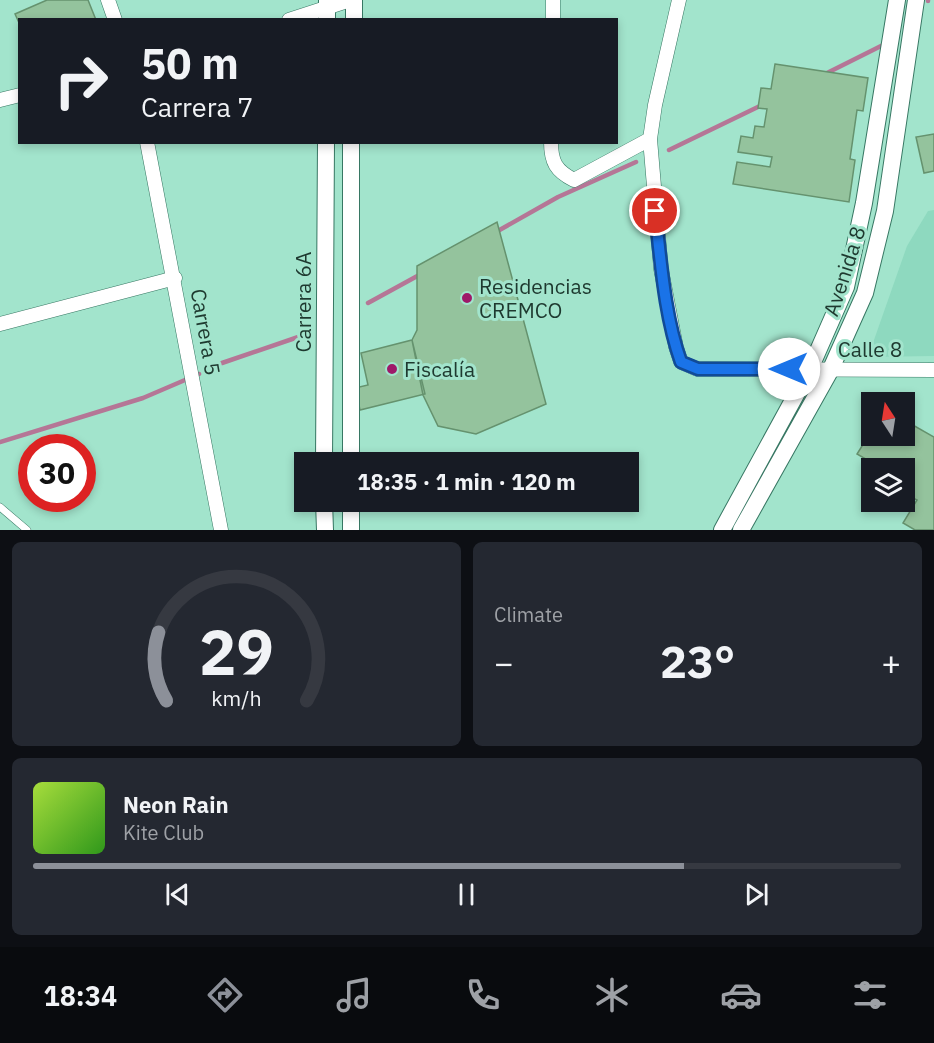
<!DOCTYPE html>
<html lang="en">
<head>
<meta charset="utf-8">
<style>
  body { margin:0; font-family:"IBM Plex Sans",sans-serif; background:#242831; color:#f1f3f6; height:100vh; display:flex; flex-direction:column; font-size:22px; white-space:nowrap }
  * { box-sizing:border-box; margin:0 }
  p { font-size:20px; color:#9ea1a6 }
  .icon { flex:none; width:33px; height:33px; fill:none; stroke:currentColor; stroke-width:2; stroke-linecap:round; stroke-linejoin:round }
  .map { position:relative; height:530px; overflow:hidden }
  .side { display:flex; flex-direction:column; gap:12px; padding:12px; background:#0d0f14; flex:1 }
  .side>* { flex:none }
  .top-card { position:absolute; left:18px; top:18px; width:600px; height:126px; border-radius:0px; box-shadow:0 3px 9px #0003; background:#171b24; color:#f1f3f6; overflow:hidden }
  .needle { width:39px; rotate:348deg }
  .buttons { position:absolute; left:861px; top:392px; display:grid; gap:12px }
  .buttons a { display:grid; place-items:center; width:54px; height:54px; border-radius:0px; background:#171b24; box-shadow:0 3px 9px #0003; font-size:30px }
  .speed { position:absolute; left:18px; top:434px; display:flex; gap:12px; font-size:30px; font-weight:700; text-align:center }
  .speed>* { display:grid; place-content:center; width:78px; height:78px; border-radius:50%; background:#171b24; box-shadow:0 3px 9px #0003; line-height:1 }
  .speed .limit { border:9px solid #d22; background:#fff; color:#111 }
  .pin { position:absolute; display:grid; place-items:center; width:51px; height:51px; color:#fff; margin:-26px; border:3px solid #fff; border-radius:50%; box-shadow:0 2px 6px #0007 }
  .me { position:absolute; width:66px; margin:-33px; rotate:270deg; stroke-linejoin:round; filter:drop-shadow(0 0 4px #0008) }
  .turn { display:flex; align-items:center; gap:21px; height:126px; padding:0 24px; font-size:27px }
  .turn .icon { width:78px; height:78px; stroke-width:2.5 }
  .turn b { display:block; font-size:42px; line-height:51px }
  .big { font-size:45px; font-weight:700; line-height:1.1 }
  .side .tile { flex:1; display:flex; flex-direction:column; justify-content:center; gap:9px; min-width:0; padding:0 21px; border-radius:9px; background:#242831 }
  .side .dial { align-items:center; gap:0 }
  .dial svg { height:156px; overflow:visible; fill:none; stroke:#363941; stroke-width:7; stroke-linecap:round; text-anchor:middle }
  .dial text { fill:#f1f3f6; stroke:none }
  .song { display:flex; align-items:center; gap:18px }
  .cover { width:72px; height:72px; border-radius:9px; background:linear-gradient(135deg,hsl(80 70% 55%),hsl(110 70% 35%)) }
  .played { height:6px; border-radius:3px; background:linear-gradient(90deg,#8c9099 75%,#363941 75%) }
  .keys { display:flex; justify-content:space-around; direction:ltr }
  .heat { display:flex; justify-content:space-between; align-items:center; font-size:33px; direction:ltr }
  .side .tiles { flex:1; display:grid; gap:12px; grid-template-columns:1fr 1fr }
  .tile:last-child { grid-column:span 2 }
  .trip { position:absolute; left:294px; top:452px; width:345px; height:60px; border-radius:0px; background:#171b24; box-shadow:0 3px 9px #0003; font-weight:700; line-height:60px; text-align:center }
  .tab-bar { display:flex; height:96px; justify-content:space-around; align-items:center; background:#090b0e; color:#9ea1a6 }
  .tab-bar .icon { width:42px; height:42px }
  .tab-bar .selected { color:#8c9099 }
  .tab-bar b { font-size:27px; color:#f1f3f6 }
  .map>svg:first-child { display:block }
  .built { fill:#8ed9bf }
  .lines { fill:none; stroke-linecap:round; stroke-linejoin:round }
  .stream { stroke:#b57696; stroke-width:4.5 }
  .building { fill:#94c39d; stroke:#65926e; stroke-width:1.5 }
  .service-casing { stroke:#377763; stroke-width:8 }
  .minor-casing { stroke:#377763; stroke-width:15 }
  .tertiary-casing { stroke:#377763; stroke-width:18 }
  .service { stroke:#fff; stroke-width:7 }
  .minor { stroke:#fff; stroke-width:14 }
  .tertiary { stroke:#fff; stroke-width:16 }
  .route-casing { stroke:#114b97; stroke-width:15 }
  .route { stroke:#1a73e8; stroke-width:10 }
  .poi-dot { fill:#9e1969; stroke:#a2e4cc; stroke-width:2 }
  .labels { text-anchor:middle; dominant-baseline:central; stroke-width:6; stroke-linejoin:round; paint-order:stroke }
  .street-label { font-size:21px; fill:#1e392f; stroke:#a2e4cc }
  .poi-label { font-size:21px; fill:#1e392f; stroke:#a2e4cc; text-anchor:start }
</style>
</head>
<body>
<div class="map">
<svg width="934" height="530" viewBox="0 0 934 530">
  <rect width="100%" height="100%" fill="#a2e4cc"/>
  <path class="built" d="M 934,210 L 934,356 L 868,357 L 907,246 L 928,211 Z"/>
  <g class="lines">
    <path class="stream" d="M 928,1 L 928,0
      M 823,75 L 885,44
      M 669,150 L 762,105
      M 496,232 L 558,197 L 636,162
      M 368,303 L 421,274
      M 222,363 L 307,334
      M 0,442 L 143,398 L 199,374"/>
  </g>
  <path class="building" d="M 47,0 L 88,0 L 96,20 L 20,20 L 20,25 L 15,14 Z
    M 775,64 L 868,78 L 863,111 L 857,110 L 850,159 L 855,160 L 849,202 L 733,184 L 737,162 L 770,167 L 772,157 L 738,152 L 741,136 L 753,138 L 755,126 L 764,127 L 767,109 L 758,108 L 761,88 L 771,89 Z
    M 934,134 L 934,171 L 924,173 L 916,137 Z
    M 497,222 L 546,404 L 476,434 L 438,426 L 423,395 L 412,340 L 417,330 L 417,266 Z
    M 412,340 L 425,394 L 360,410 L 355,388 L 368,385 L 361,353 Z
    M 904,420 L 934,437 L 934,530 L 915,530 L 903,523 L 917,500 L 904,493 L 904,468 L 881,468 L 857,454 L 872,430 L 872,435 L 904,435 Z"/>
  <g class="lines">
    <defs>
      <path id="service" d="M 0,507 L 27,530"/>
      <path id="minor" d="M 108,0 L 115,20
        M 679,0 L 655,105 L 650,139 L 661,269 L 676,347 L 681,362 L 697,369 L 707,369 L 934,370
        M 289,20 L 350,0
        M 553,20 L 553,0
        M 0,100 L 20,95
        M 147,142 L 221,530
        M 551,142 C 551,162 556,171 574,180 L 650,139
        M 0,324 L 175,278"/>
      <path id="tertiary" d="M 327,20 L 327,0
        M 354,20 L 354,0
        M 324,462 L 326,142
        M 351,462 L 351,142
        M 324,501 L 325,530
        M 351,501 L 351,530
        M 722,530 L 810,369 L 846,287 L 864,203 L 897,0
        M 741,530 L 830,371 L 865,293 L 885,211 L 916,0"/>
    </defs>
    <use href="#service" class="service-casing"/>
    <use href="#minor" class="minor-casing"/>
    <use href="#tertiary" class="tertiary-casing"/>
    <use href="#service" class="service"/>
    <use href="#minor" class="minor"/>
    <use href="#tertiary" class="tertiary"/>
  </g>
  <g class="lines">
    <defs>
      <path id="route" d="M 655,211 C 661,261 664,314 681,362 L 698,369 L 789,369"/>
    </defs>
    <use href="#route" class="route-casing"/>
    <use href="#route" class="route"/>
  </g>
  <g class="poi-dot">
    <circle cx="467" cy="298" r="6"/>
    <circle cx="392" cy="369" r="6"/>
  </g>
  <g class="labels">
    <g class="street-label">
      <text transform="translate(844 271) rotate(-72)">Avenida 8</text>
      <text transform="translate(303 302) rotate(-90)">Carrera 6A</text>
      <text transform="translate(206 332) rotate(80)">Carrera 5</text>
      <text x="870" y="349">Calle 8</text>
    </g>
    <g class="poi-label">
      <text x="479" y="286">Residencias<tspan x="479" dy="24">CREMCO</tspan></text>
      <text x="404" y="369">Fiscalía</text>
    </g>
  </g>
</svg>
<div class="buttons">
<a><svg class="needle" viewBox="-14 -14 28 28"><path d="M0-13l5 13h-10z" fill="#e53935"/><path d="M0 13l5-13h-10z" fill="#9ea1a6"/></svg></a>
<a><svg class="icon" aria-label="layers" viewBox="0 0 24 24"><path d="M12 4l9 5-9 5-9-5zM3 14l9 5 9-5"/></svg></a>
</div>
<div class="speed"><div class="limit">30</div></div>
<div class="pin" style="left:655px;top:211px;background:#d93025"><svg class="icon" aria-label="arrive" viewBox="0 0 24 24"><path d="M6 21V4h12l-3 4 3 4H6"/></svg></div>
<svg class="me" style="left:789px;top:369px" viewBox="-20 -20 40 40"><circle r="19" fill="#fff"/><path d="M0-13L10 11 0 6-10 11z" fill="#1a73e8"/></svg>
<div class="trip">18:35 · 1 min · 120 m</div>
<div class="top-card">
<div class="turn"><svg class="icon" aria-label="right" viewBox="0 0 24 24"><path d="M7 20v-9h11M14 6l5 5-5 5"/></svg><div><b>50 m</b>Carrera 7</div></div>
</div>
</div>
<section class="side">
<div class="tiles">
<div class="tile dial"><svg viewBox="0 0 100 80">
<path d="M14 69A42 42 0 1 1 86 69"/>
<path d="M14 69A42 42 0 0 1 10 34" stroke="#8c9099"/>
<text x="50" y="56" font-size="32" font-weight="700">29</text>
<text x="50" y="72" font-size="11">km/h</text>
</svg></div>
<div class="tile"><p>Climate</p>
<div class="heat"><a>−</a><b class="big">23°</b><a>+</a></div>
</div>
<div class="tile">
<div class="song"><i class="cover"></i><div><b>Neon Rain</b><p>Kite Club</p></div></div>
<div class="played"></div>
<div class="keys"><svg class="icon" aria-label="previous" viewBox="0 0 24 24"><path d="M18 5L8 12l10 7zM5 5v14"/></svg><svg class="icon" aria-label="pause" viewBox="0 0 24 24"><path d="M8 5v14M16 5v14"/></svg><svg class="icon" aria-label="next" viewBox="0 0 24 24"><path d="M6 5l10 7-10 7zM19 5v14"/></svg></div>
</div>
</div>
</section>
<nav class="tab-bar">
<b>18:34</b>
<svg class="icon selected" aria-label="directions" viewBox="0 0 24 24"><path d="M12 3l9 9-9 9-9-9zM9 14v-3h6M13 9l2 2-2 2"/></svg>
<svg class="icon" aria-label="music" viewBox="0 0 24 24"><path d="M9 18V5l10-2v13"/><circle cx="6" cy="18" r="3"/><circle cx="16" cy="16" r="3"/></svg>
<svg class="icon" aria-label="phone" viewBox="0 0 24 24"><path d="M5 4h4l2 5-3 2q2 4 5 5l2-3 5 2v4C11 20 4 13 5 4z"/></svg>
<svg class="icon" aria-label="climate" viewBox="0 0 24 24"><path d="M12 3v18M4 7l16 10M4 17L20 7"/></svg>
<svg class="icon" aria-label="car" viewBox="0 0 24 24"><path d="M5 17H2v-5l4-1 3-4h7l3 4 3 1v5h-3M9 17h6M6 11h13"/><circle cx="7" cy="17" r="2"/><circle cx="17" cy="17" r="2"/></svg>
<svg class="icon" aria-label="filters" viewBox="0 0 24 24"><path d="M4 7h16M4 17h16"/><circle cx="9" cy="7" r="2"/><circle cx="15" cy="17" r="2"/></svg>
</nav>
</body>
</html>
